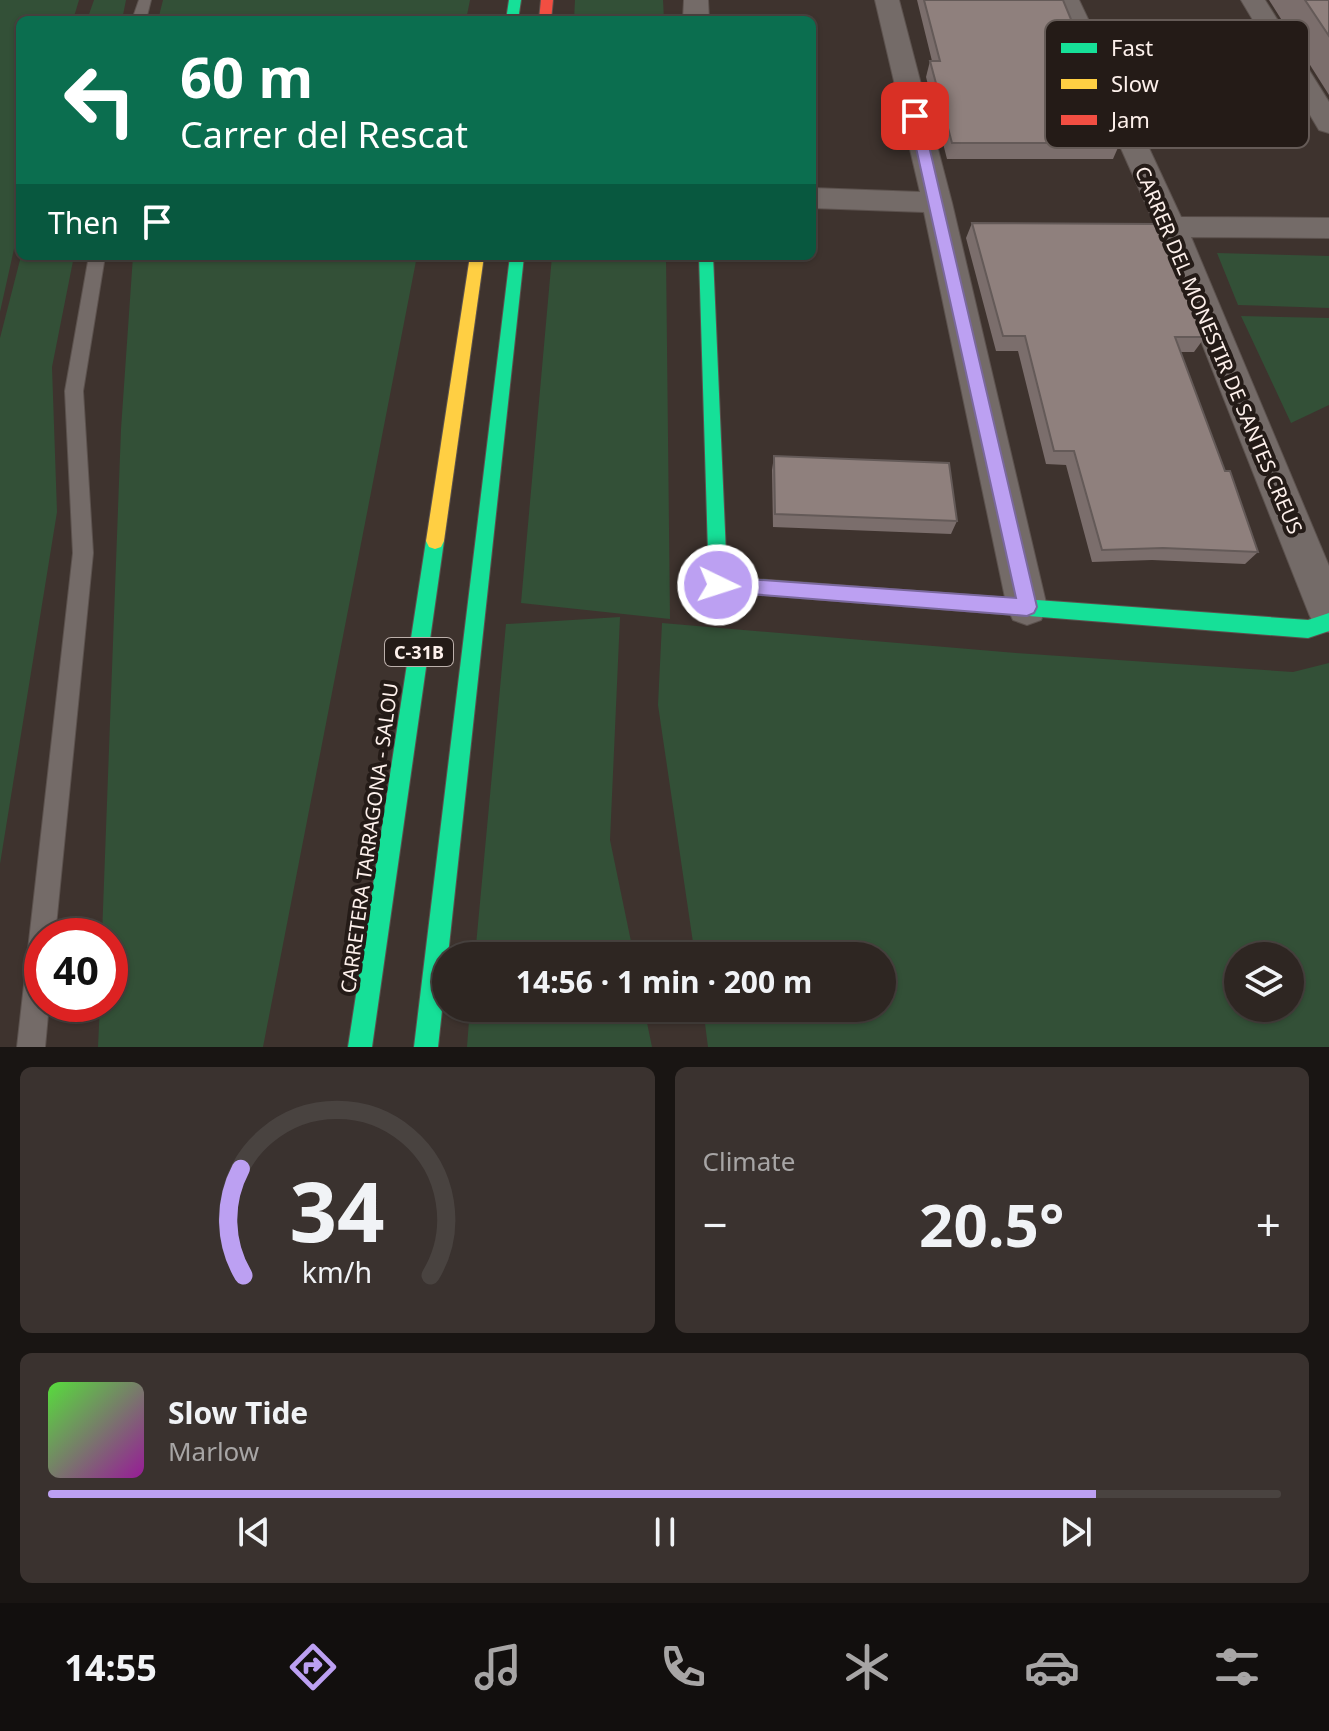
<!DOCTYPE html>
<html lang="en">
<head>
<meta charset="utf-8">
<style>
  body { margin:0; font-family:"Noto Sans",sans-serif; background:#3a322f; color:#f1f3f6; height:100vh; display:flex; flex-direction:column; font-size:30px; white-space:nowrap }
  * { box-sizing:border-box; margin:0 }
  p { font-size:26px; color:#a7a5a5 }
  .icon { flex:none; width:44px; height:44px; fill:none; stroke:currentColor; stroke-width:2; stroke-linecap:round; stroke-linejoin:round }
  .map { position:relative; height:1047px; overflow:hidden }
  .side { display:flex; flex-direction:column; gap:20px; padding:20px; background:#191513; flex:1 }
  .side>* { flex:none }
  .top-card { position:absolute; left:16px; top:16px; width:800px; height:244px; border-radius:12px; box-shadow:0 2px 6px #0004,0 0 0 2px #494340; background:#0b6e4f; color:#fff; overflow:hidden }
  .controls { position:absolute; left:1224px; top:942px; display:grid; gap:16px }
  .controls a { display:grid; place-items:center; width:80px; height:80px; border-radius:50%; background:#2e2622; box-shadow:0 2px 6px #0004,0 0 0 2px #494340; font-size:40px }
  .speed { position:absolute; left:24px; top:918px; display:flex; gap:16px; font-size:40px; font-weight:700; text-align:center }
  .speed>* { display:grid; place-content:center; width:104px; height:104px; border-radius:50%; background:#2e2622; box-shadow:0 2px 6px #0004,0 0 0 2px #494340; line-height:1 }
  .speed .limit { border:12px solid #d22; background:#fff; color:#111 }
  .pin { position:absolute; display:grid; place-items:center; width:68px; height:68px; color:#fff; margin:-34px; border-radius:16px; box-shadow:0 4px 12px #0006 }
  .me { position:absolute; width:88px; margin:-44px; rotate:94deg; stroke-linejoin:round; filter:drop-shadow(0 0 6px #0008) }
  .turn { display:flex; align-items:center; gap:28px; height:168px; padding:0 32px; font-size:36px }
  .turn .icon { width:104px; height:104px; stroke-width:2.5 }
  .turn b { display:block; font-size:56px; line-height:68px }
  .then { display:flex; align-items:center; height:76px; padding:0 32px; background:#0003; gap:16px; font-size:30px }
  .big { font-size:60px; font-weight:700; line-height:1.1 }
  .side .card { flex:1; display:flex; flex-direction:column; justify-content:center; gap:12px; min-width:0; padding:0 28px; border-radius:12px; background:#3a322f }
  .side .dial { align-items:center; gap:0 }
  .dial svg { height:208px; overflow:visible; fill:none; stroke:#494340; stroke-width:7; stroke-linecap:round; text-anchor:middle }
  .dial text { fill:#f1f3f6; stroke:none }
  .song { display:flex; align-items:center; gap:24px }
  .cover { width:96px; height:96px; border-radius:12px; background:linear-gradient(135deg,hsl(110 70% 55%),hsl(300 70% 35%)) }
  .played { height:8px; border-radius:4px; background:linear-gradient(90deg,#bca0f2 85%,#494340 85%) }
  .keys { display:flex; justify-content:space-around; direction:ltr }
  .heat { display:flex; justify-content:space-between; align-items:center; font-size:44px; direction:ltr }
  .side .tiles { flex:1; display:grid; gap:20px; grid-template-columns:1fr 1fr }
  .card:last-child { grid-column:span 2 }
  .trip { position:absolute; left:432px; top:942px; width:464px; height:80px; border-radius:40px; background:#2e2622; box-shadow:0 2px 6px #0004,0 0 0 2px #494340; font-weight:700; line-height:80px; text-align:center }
  .dock { display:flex; height:128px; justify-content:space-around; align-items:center; background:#120f0e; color:#a7a5a5 }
  .dock .icon { width:56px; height:56px }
  .dock .current { color:#bca0f2 }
  .dock b { font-size:36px; color:#f1f3f6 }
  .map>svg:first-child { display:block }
  .green { fill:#335037; fill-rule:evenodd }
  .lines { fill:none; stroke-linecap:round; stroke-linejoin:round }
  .lane-casing { stroke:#5c524e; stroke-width:2 }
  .street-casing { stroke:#5c524e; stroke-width:2 }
  .fast-casing { stroke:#5c524e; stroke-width:2 }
  .slow-casing { stroke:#5c524e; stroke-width:2 }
  .jam-casing { stroke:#5c524e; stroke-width:2 }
  .lane { fill:#746b68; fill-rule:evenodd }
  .street { fill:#746b68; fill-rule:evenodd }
  .fast { fill:#16e098; fill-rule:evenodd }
  .slow { fill:#ffcf43; fill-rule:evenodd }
  .jam { fill:#f24e42; fill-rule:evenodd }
  .wall { fill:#7b6e6c }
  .building { fill:#8f807d; stroke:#645a58; stroke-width:2 }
  .route { fill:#bca0f2; stroke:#7a689d; stroke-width:2 }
  .labels { text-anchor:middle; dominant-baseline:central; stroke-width:8; stroke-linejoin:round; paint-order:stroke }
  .shield { fill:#241b17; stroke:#bcb0ab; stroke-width:2 }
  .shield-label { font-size:18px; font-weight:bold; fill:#fdf0eb }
  .street-label { font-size:20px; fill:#fdf0eb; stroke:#241b17 }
  .key { fill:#241b17; stroke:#655b57; stroke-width:2 }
  .key-label { font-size:22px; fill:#fdf0eb }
</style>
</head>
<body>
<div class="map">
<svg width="1329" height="1047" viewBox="0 0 1329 1047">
  <rect width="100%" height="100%" fill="#3e332e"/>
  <path class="green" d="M 0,0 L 79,0 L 73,20 L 20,20 L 20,222 L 0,312 Z
    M 94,0 L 126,0 L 122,20 L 87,20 Z
    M 163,0 L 470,0 L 466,20 L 158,20 Z
    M 575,0 L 663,0 L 664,20 L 574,20 Z
    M 1217,253 L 1329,256 L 1329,308 L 1238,305 Z
    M 21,256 L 74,256 L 52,367 L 57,512 L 0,864 L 0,338 Z
    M 133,256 L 417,256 L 263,1047 L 98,1047 L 100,1004 L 110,1004 L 110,936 L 102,936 L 121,429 Z
    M 552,256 L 666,256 L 670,619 L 521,603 Z
    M 1241,316 L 1329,318 L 1329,405 L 1291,423 Z
    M 620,617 L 610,840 L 634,956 L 475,956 L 506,624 Z
    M 662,623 L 1016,653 L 1293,672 L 1329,663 L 1329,1047 L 708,1047 L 703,1008 L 882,1008 L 882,956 L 695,956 L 658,705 ZM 1238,956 L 1290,956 L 1290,1008 L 1238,1008 Z
    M 470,1008 L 644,1008 L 652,1047 L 467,1047 Z"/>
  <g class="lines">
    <defs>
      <path id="lane" d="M 139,0 L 151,0 L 146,20 L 132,20 Z
        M 89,256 L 105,256 L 83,391 L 93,553 L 55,936 L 42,936 L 42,1004 L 49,1004 L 45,1047 L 17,1047 L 73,553 L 65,391 Z"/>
      <path id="street" d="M 684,0 L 708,0 L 709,20 L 683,20 Z
        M 875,0 L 899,0 L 952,203 L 1047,607 L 1041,620 L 1027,625 L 1013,620 L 1007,607 L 924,212 L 812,208 L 812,188 L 920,192 Z
        M 1055,0 L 1079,0 L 1113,72 L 1284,72 L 1241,0 L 1265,0 L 1329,102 L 1329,133 L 1319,130 L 1294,88 L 1121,88 L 1181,217 L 1329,218 L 1329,238 L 1191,237 L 1329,566 L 1329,632 L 1315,627 L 1309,614 L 1156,227 Z"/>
      <path id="fast" d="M 509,0 L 521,0 L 518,20 L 506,20 Z
        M 510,256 L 524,256 L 438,1047 L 414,1047 Z
        M 699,256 L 713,256 L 727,577 L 1308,620 L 1329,613 L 1329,631 L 1308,638 L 711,591 L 709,585 Z
        M 435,533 L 441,535 L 444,541 L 372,1047 L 348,1047 L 426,541 L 429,535 Z"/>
      <path id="slow" d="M 470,256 L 484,256 L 444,541 L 441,547 L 435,549 L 429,547 L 426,541 Z"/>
      <path id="jam" d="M 541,0 L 553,0 L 551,20 L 539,20 Z"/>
    </defs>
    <use href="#lane" class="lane-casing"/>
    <use href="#street" class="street-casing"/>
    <use href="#fast" class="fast-casing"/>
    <use href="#slow" class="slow-casing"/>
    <use href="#jam" class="jam-casing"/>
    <use href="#lane" class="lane"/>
    <use href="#street" class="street"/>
    <use href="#fast" class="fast"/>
    <use href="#slow" class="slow"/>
    <use href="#jam" class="jam"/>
  </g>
  <path class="wall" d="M 917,0 L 1063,0 L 1080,41 L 1078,44 L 1120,143 L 1113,159 L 947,159 L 926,77 L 930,61 L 932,61 Z
    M 1269,0 L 1329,0 L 1329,95 Z
    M 972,223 L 1205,337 L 1194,352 L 1180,352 L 1225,471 L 1258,552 L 1245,564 L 1152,560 L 1092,562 L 1066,465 L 1046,464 L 1018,351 L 996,351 L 966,238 Z
    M 774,456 L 957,521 L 951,534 L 773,527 L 772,470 Z"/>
  <path class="building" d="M 924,0 L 1063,0 L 1080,41 L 1077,41 L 1120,143 L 952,143 L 930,61 L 940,61 Z
    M 1305,0 L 1329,0 L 1329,36 Z
    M 972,223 L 1158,224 L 1205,337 L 1175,337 L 1225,471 L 1230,471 L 1258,552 L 1163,548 L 1102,550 L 1074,451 L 1054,451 L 1025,336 L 1003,336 Z
    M 774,456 L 949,463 L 957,521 L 775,514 Z"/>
  <path class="route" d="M 915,112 L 922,116 L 1037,607 L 1034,613 L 1027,616 L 712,591 L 709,585 L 712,579 L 718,577 L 1016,598 L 909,116 Z"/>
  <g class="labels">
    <rect class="shield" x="385" y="638" width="68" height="28" rx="6"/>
    <g class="shield-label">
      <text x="419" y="652">C-31B</text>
    </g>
    <g class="street-label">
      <text transform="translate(1219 350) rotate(67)">CARRER DEL MONESTIR DE SANTES CREUS</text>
      <text transform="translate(369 838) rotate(-82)">CARRETERA TARRAGONA - SALOU</text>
    </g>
  </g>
  <rect x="1045" y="20" width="264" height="128" rx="12" class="key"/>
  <rect x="1061" y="43" width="36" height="10" fill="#16e098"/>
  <rect x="1061" y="79" width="36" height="10" fill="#ffcf43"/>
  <rect x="1061" y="115" width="36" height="10" fill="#f24e42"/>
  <g class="key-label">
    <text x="1111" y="56">Fast</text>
    <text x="1111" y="92">Slow</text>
    <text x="1111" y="128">Jam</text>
  </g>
</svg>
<div class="controls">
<a><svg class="icon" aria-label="layers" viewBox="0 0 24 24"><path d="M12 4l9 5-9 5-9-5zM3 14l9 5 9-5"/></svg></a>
</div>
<div class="speed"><div class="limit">40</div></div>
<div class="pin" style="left:915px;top:116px;background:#d93025"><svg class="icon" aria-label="arrive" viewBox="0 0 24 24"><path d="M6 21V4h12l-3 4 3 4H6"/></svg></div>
<svg class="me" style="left:718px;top:585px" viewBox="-20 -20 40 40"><circle r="17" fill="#bca0f2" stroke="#fff" stroke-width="3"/><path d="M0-11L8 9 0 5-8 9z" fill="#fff"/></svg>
<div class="trip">14:56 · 1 min · 200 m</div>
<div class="top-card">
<div class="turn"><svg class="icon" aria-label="left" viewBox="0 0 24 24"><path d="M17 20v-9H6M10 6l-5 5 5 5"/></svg><div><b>60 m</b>Carrer del Rescat</div></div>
<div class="then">Then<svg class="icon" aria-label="arrive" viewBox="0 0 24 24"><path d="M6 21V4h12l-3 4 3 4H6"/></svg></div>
</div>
</div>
<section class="side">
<div class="tiles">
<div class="card dial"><svg viewBox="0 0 100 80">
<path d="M14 69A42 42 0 1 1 86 69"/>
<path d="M14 69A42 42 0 0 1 13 28" stroke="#bca0f2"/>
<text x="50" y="56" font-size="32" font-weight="700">34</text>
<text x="50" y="72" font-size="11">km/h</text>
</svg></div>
<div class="card"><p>Climate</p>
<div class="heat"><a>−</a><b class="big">20.5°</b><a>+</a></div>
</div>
<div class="card">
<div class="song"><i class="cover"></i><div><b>Slow Tide</b><p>Marlow</p></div></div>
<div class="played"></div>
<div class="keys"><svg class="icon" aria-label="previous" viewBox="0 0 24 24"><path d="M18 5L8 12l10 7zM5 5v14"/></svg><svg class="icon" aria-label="pause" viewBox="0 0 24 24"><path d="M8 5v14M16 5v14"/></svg><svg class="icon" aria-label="next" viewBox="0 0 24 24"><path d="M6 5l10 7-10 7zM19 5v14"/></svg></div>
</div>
</div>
</section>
<nav class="dock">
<b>14:55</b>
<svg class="icon current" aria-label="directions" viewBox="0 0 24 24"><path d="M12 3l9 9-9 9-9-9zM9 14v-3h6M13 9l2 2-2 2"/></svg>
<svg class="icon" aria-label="music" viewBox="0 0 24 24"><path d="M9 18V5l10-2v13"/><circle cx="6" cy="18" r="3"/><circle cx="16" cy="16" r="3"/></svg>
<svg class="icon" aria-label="phone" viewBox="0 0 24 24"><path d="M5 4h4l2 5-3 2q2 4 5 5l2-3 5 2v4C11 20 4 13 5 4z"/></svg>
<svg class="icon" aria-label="climate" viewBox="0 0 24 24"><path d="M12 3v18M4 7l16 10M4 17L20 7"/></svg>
<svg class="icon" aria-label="car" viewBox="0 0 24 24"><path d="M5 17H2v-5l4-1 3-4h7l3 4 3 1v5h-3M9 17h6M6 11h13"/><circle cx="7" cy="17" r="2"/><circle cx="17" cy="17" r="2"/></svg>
<svg class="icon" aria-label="filters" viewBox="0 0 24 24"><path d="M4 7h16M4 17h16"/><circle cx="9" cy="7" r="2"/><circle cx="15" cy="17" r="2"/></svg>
</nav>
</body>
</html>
